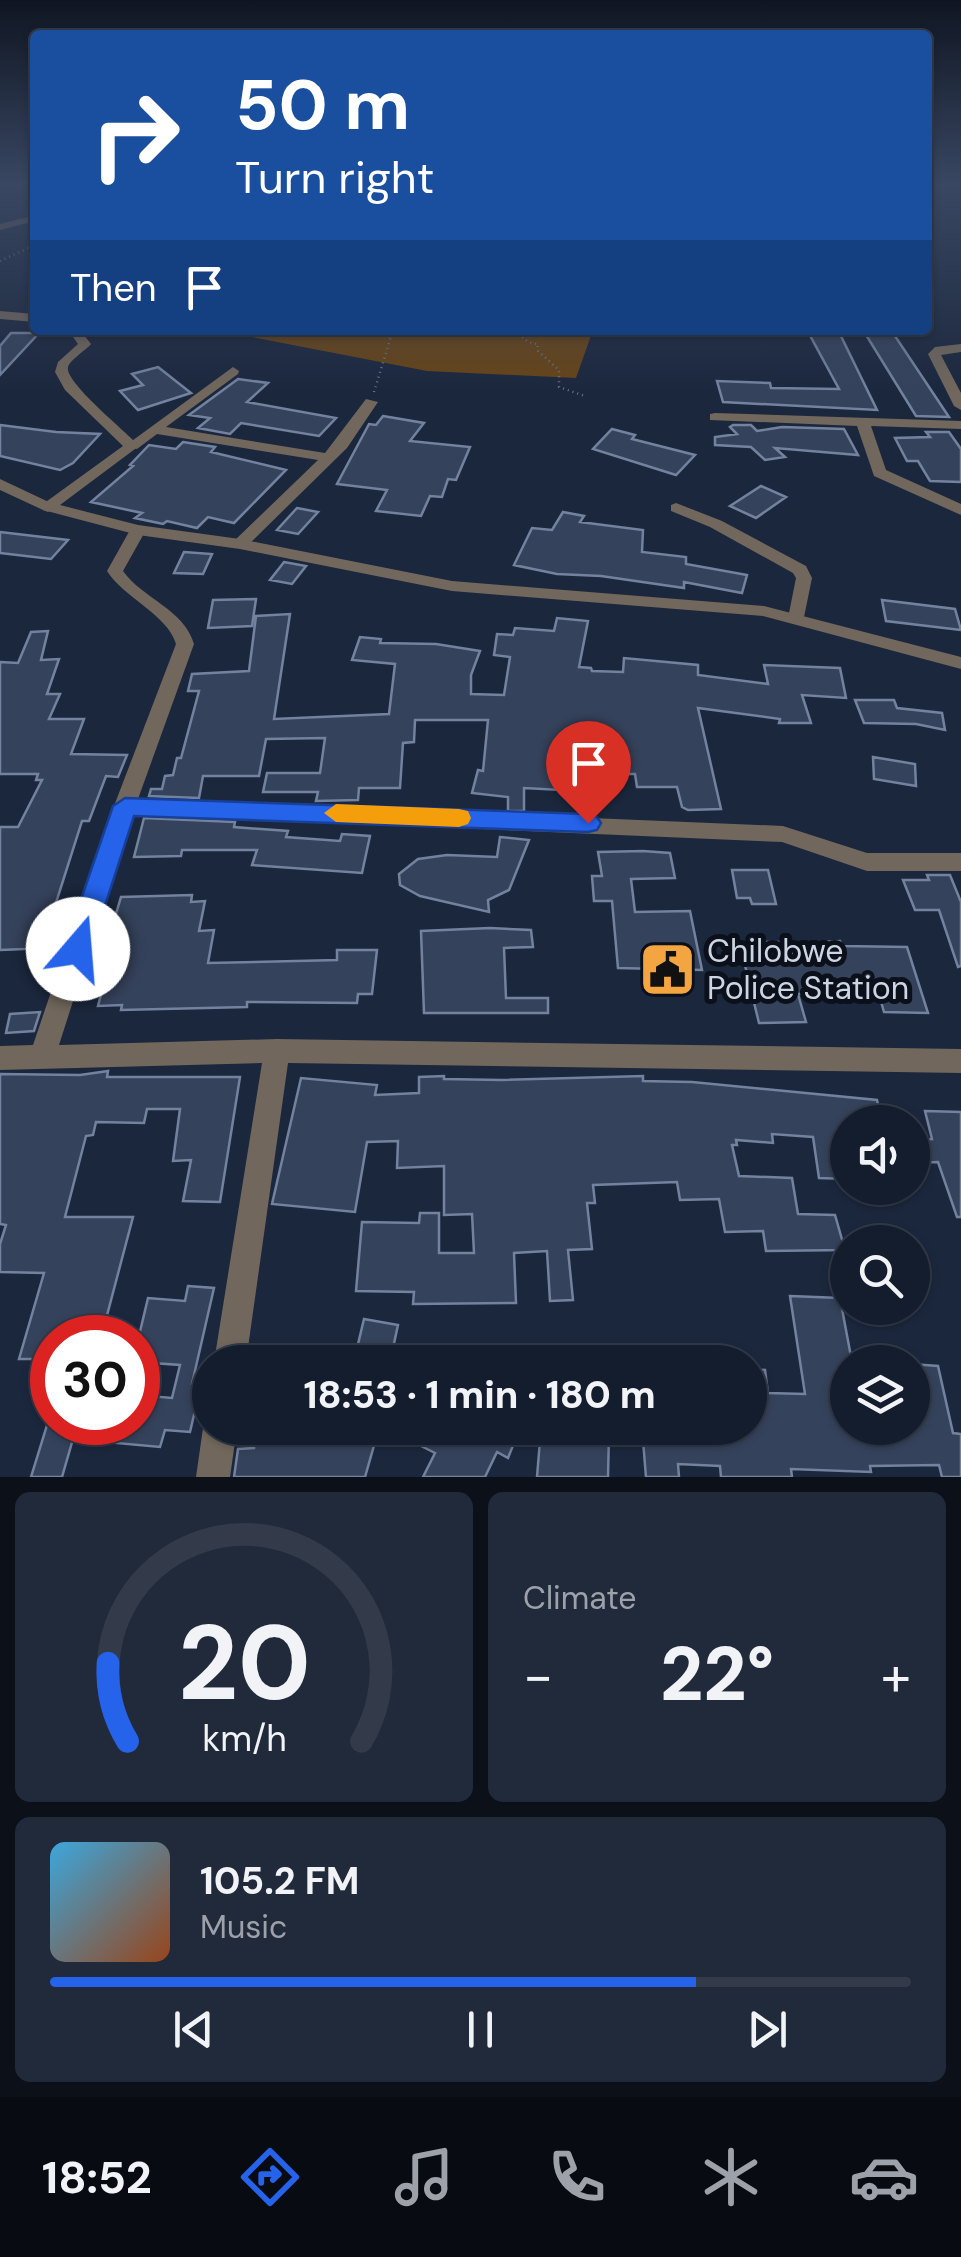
<!DOCTYPE html>
<html lang="en">
<head>
<meta charset="utf-8">
<style>
  body { margin:0; font-family:"DM Sans",sans-serif; background:#212a3a; color:#f1f3f6; height:100vh; display:flex; flex-direction:column; font-size:38px; white-space:nowrap }
  * { box-sizing:border-box; margin:0 }
  p { font-size:32px; color:#9da2aa }
  .icon { flex:none; width:55px; height:55px; fill:none; stroke:currentColor; stroke-width:2; stroke-linecap:round; stroke-linejoin:round }
  .map { position:relative; height:1477px; overflow:hidden }
  .drawer { display:flex; flex-direction:column; gap:15px; padding:15px; background:#0b1019; flex:1 }
  .drawer>* { flex:none }
  .hud { position:absolute; left:30px; top:30px; width:902px; height:305px; border-radius:10px; box-shadow:0 2px 8px #0004,0 0 0 2px #333b4a; background:#1a4fa0; color:#fff; overflow:hidden }
  .tools { position:absolute; left:830px; top:1105px; display:grid; gap:20px }
  .tools a { display:grid; place-items:center; width:100px; height:100px; border-radius:50%; background:#141d2e; box-shadow:0 2px 8px #0004,0 0 0 2px #333b4a; font-size:50px }
  .speed { position:absolute; left:30px; top:1315px; display:flex; gap:20px; font-size:50px; font-weight:700; text-align:center }
  .speed>* { display:grid; place-content:center; width:130px; height:130px; border-radius:50%; background:#141d2e; box-shadow:0 2px 8px #0004,0 0 0 2px #333b4a; line-height:1 }
  .speed .limit { border:15px solid #d22; background:#fff; color:#111 }
  .pin { position:absolute; display:grid; place-items:center; width:85px; height:85px; color:#fff; margin:-102px -42px; border-radius:50% 50% 50% 0; rotate:-45deg; box-shadow:0 0 10px #0007 }
  .pin .icon { rotate:45deg }
  .me { position:absolute; width:110px; margin:-55px; rotate:18deg; stroke-linejoin:round; filter:drop-shadow(0 0 8px #0008) }
  .turn { display:flex; align-items:center; gap:35px; height:210px; padding:0 40px; font-size:45px }
  .turn .icon { width:130px; height:130px; stroke-width:2.5 }
  .turn b { display:block; font-size:70px; line-height:85px }
  .then { display:flex; align-items:center; height:95px; padding:0 40px; background:#0003; gap:20px; font-size:38px }
  .big { font-size:75px; font-weight:800; line-height:1.1 }
  .drawer .tile { flex:1; display:flex; flex-direction:column; justify-content:center; gap:15px; min-width:0; padding:0 35px; border-radius:15px; background:#212a3a }
  .drawer .dial { align-items:center; gap:0 }
  .dial svg { height:260px; overflow:visible; fill:none; stroke:#333b4a; stroke-width:7; stroke-linecap:round; text-anchor:middle }
  .dial text { fill:#f1f3f6; stroke:none }
  .song { display:flex; align-items:center; gap:30px }
  .cover { width:120px; height:120px; border-radius:15px; background:linear-gradient(135deg,hsl(200 70% 55%),hsl(20 70% 35%)) }
  .played { height:10px; border-radius:5px; background:linear-gradient(90deg,#2563eb 75%,#333b4a 75%) }
  .keys { display:flex; justify-content:space-around; direction:ltr }
  .heat { display:flex; justify-content:space-between; align-items:center; font-size:55px; direction:ltr }
  .drawer .tiles { flex:1; display:grid; gap:15px; grid-template-columns:1fr 1fr }
  .tile:last-child { grid-column:span 2 }
  .trip { position:absolute; left:192px; top:1345px; width:575px; height:100px; border-radius:50px; background:#141d2e; box-shadow:0 2px 8px #0004,0 0 0 2px #333b4a; font-weight:800; line-height:100px; text-align:center }
  .tabs { display:flex; height:160px; justify-content:space-around; align-items:center; background:#080c12; color:#9da2aa }
  .tabs .icon { width:70px; height:70px }
  .tabs .on { color:#2563eb }
  .tabs b { font-size:45px; color:#f1f3f6 }
  .map>svg:first-child { display:block }
  .green { fill:#674417 }
  .building { fill:#35425b; stroke:#73829e; stroke-width:2.5 }
  .lines { fill:none; stroke-linecap:round; stroke-linejoin:round }
  .path { stroke:#6b7588; stroke-width:2.5; stroke-dasharray:1 4; stroke-linecap:butt }
  .minor { fill:#71675c; fill-rule:evenodd }
  .tertiary { fill:#71675c; fill-rule:evenodd }
  .route { fill:#2563eb; stroke:#184099; stroke-width:2.5 }
  .slow { fill:#f59e0b }
  .labels { text-anchor:middle; dominant-baseline:central; stroke-width:10; stroke-linejoin:round; paint-order:stroke }
  .near-poi-label { font-size:32px; fill:#cdd5e4; stroke:#0b101a; text-anchor:start }
</style>
</head>
<body>
<div class="map">
<svg width="961" height="1477" viewBox="0 0 961 1477">
  <rect width="100%" height="100%" fill="#1b273d"/>
  <path class="green" d="M 593,330 L 576,378 L 427,371 L 221,331 Z"/>
  <path class="building" d="M 807,330 L 838,330 L 877,410 L 723,402 L 717,381 L 770,383 L 771,388 L 839,389 Z
    M 863,330 L 891,330 L 949,417 L 916,416 Z
    M 11,333 L 39,333 L 0,375 L 0,346 Z
    M 158,367 L 191,393 L 138,410 L 120,391 L 143,385 L 132,374 Z
    M 238,379 L 268,383 L 247,402 L 336,418 L 319,436 L 241,423 L 230,434 L 198,428 L 210,418 L 189,415 Z
    M 383,416 L 424,423 L 410,441 L 470,447 L 456,480 L 448,479 L 442,497 L 430,496 L 421,516 L 376,511 L 387,490 L 337,484 L 369,424 L 376,425 Z
    M 0,425 L 56,432 L 100,434 L 73,463 L 60,470 L 0,456 Z
    M 733,425 L 751,425 L 757,431 L 782,427 L 844,429 L 858,455 L 775,448 L 785,457 L 765,460 L 751,447 L 715,445 L 715,437 L 737,434 L 730,427 Z
    M 612,429 L 635,435 L 632,439 L 695,455 L 676,475 L 593,449 Z
    M 926,432 L 949,432 L 961,449 L 961,482 L 930,481 L 918,461 L 907,461 L 895,438 L 930,437 Z
    M 183,442 L 215,447 L 211,452 L 286,470 L 234,523 L 208,517 L 197,528 L 167,521 L 163,524 L 135,518 L 142,513 L 91,502 L 133,466 L 130,465 L 149,445 L 176,449 Z
    M 761,486 L 786,497 L 756,518 L 730,506 Z
    M 297,508 L 318,512 L 298,534 L 277,530 Z
    M 563,512 L 584,516 L 580,522 L 643,530 L 642,552 L 686,557 L 686,564 L 747,575 L 742,593 L 684,582 L 684,588 L 601,576 L 557,574 L 514,565 L 532,528 L 552,530 Z
    M 0,532 L 68,540 L 51,559 L 0,553 Z
    M 184,552 L 212,554 L 203,574 L 174,573 Z
    M 284,562 L 306,566 L 292,584 L 270,580 Z
    M 256,599 L 252,626 L 208,628 L 213,600 Z
    M 882,600 L 955,609 L 961,630 L 886,621 Z
    M 290,614 L 274,719 L 389,714 L 395,664 L 352,660 L 360,637 L 381,639 L 380,643 L 436,644 L 480,651 L 471,675 L 471,694 L 504,695 L 510,657 L 494,655 L 497,634 L 513,635 L 515,628 L 554,631 L 557,618 L 588,621 L 579,667 L 591,668 L 592,671 L 623,672 L 624,658 L 698,665 L 698,675 L 768,684 L 764,665 L 840,668 L 846,698 L 802,695 L 811,723 L 779,723 L 780,719 L 698,708 L 721,809 L 688,810 L 682,807 L 677,787 L 637,787 L 635,774 L 598,774 L 599,792 L 524,788 L 524,811 L 508,811 L 508,797 L 472,793 L 478,770 L 483,771 L 488,720 L 415,720 L 414,742 L 403,743 L 400,788 L 359,788 L 358,800 L 316,801 L 318,792 L 263,792 L 267,773 L 320,773 L 325,738 L 266,739 L 259,776 L 203,776 L 199,798 L 149,796 L 151,789 L 162,789 L 165,776 L 173,775 L 177,758 L 181,758 L 199,691 L 188,691 L 192,674 L 249,671 L 256,616 Z
    M 48,631 L 41,660 L 59,659 L 47,694 L 60,694 L 49,719 L 84,719 L 71,754 L 127,755 L 118,777 L 106,776 L 89,821 L 82,821 L 54,909 L 62,909 L 50,948 L 0,950 L 0,827 L 18,827 L 42,780 L 36,780 L 38,774 L 0,774 L 0,662 L 18,663 L 31,632 Z
    M 855,700 L 894,700 L 897,708 L 942,713 L 945,730 L 916,724 L 864,723 Z
    M 873,757 L 915,764 L 916,786 L 874,779 Z
    M 144,818 L 235,822 L 234,827 L 288,831 L 286,837 L 340,841 L 342,834 L 370,836 L 362,873 L 252,865 L 257,850 L 182,850 L 181,856 L 134,857 Z
    M 500,837 L 529,840 L 509,890 L 488,900 L 489,912 L 420,896 L 400,885 L 399,874 L 418,859 L 447,855 L 497,857 Z
    M 643,851 L 670,853 L 675,878 L 631,879 L 635,912 L 690,911 L 702,970 L 618,968 L 612,901 L 594,901 L 592,876 L 602,876 L 598,852 Z
    M 732,870 L 768,870 L 776,904 L 752,904 L 750,898 L 737,898 Z
    M 927,875 L 950,875 L 961,902 L 961,966 L 958,967 L 939,910 L 915,910 L 903,880 L 929,880 Z
    M 192,895 L 191,902 L 205,901 L 199,931 L 214,930 L 208,963 L 337,960 L 337,950 L 377,950 L 372,994 L 358,994 L 357,1003 L 247,1002 L 247,1007 L 121,1010 L 122,1005 L 98,1006 L 105,979 L 112,978 L 125,939 L 99,940 L 105,917 L 115,917 L 121,897 Z
    M 490,928 L 531,930 L 533,947 L 504,948 L 506,998 L 548,998 L 548,1013 L 424,1013 L 421,931 Z
    M 840,941 L 842,946 L 907,947 L 928,1013 L 884,1012 L 878,991 L 798,994 L 806,1022 L 759,1023 L 742,953 L 768,953 L 765,942 L 784,942 L 787,953 L 826,952 L 822,942 Z
    M 40,1012 L 34,1031 L 6,1033 L 10,1014 Z
    M 108,1071 L 107,1077 L 240,1077 L 220,1202 L 183,1201 L 191,1160 L 173,1161 L 180,1109 L 147,1109 L 144,1123 L 96,1122 L 93,1135 L 86,1136 L 65,1217 L 133,1217 L 101,1338 L 52,1338 L 52,1359 L 19,1359 L 44,1273 L 0,1272 L 0,1244 L 6,1225 L 0,1224 L 0,1074 L 80,1075 Z
    M 444,1076 L 444,1079 L 502,1080 L 643,1076 L 643,1081 L 692,1082 L 877,1100 L 882,1122 L 848,1122 L 848,1179 L 819,1178 L 813,1137 L 772,1134 L 773,1143 L 736,1140 L 737,1145 L 732,1145 L 739,1176 L 792,1178 L 798,1214 L 835,1215 L 845,1250 L 766,1251 L 763,1231 L 725,1232 L 719,1199 L 680,1200 L 677,1182 L 593,1185 L 595,1203 L 587,1203 L 592,1249 L 568,1250 L 573,1300 L 550,1301 L 547,1251 L 514,1253 L 516,1303 L 413,1304 L 414,1292 L 356,1291 L 362,1222 L 419,1223 L 420,1213 L 439,1213 L 439,1253 L 474,1253 L 472,1214 L 444,1215 L 444,1166 L 397,1168 L 398,1141 L 367,1142 L 355,1212 L 272,1204 L 301,1078 L 377,1085 L 375,1095 L 419,1093 L 419,1077 Z
    M 925,1111 L 961,1112 L 961,1217 L 957,1217 L 938,1162 L 915,1163 L 912,1140 L 932,1139 Z
    M 188,1286 L 214,1288 L 192,1384 L 201,1385 L 190,1432 L 165,1430 L 160,1447 L 73,1439 L 62,1477 L 31,1477 L 48,1422 L 138,1422 L 138,1395 L 172,1398 L 180,1365 L 138,1362 L 138,1340 L 148,1298 L 185,1301 Z
    M 790,1296 L 840,1298 L 852,1362 L 848,1362 L 848,1428 L 862,1428 L 863,1432 L 912,1433 L 912,1364 L 938,1366 L 953,1433 L 961,1434 L 961,1477 L 942,1477 L 939,1465 L 870,1466 L 871,1472 L 791,1469 L 792,1477 L 721,1477 L 720,1466 L 678,1464 L 679,1477 L 646,1477 L 642,1428 L 750,1428 L 750,1369 L 765,1370 L 768,1393 L 805,1394 Z
    M 364,1319 L 398,1325 L 390,1362 L 354,1361 Z
    M 256,1428 L 379,1428 L 365,1477 L 234,1477 L 238,1449 L 254,1448 Z
    M 385,1428 L 520,1428 L 508,1458 L 497,1452 L 485,1477 L 423,1477 L 435,1453 Z
    M 541,1428 L 609,1433 L 608,1477 L 537,1477 Z"/>
  <g class="lines">
    <path class="path" d="M 0,261 L 35,245
      M 515,330 L 528,342 L 538,344 L 537,350 L 559,370 L 559,387 L 585,396
      M 374,392 L 393,330"/>
    <path class="minor" d="M 961,344 L 961,352 L 941,355 L 961,393 L 961,410 L 954,406 L 928,354 L 935,347 Z
      M 233,367 L 239,371 L 238,374 L 166,427 L 325,453 L 366,399 L 378,402 L 347,448 L 246,547 L 240,549 L 232,544 L 234,541 L 318,460 L 157,434 L 137,449 L 125,446 Z
      M 715,413 L 961,421 L 961,429 L 871,426 L 886,470 L 961,504 L 961,515 L 874,476 L 857,426 L 710,420 L 710,414 Z
      M 0,479 L 53,504 L 56,507 L 48,512 L 43,510 L 0,490 Z
      M 676,503 L 722,521 L 806,566 L 812,578 L 803,622 L 791,622 L 788,618 L 796,578 L 793,573 L 710,527 L 671,511 L 671,505 Z
      M 138,525 L 146,530 L 123,571 C 143,599 184,609 194,644 L 138,799 L 783,826 L 867,853 L 961,853 L 961,871 L 867,871 L 782,842 L 133,814 L 59,1045 L 277,1039 L 961,1049 L 961,1073 L 288,1063 L 246,1362 L 214,1362 L 262,1063 L 0,1070 L 0,1046 L 33,1045 L 114,806 L 176,644 C 168,615 124,598 107,571 L 130,530 Z
      M 210,1415 L 210,1428 L 237,1428 L 230,1477 L 196,1477 L 203,1428 Z"/>
    <path class="tertiary" d="M 35,215 L 35,221 L 0,230 L 0,224 Z
      M 0,311 L 35,314 L 35,322 L 0,319 Z
      M 68,330 L 80,330 L 91,344 C 86,350 70,360 68,367 C 64,382 128,433 139,446 L 60,505 L 138,525 L 240,539 L 452,581 L 764,606 L 961,657 L 961,669 L 763,616 L 452,591 L 240,549 L 138,535 L 43,510 L 43,504 L 123,446 L 65,390 L 55,372 L 58,362 L 78,344 Z"/>
  </g>
  <linearGradient id="sky" x2="0" y2="1"><stop stop-color="#0f1522"/><stop offset="0.47" stop-color="#394762"/><stop offset="1" stop-color="#394762" stop-opacity="0"/></linearGradient>
  <rect width="961" height="393" fill="url(#sky)"/>
  <path class="route" d="M 125,798 L 588,814 L 597,817 L 601,823 L 597,830 L 588,832 L 134,816 L 91,949 L 87,957 L 78,960 L 68,957 L 64,949 L 113,806 Z"/>
  <path class="slow" d="M 336,804 L 459,809 L 468,811 L 471,818 L 468,824 L 459,827 L 336,822 L 324,813 Z"/>
  <defs>
    <symbol id="civic-square" viewBox="-11 -11 22 22"><rect x="-9" y="-9" width="18" height="18" rx="4" fill="#f2a541" stroke="#0b101a"/><path d="M-.6-6.5H3V-4.5H.6V-3L4-1V1h2V6H-6V1h2V-1L-.6-3ZM-1.2 2.5V6h2.4V2.5Z" fill="#111"/></symbol>
  </defs>
  <g fill-rule="evenodd">
    <use href="#civic-square" x="636" y="938" width="63" height="63"/>
  </g>
  <g class="labels">
    <g class="near-poi-label">
      <text x="707" y="951">Chilobwe<tspan x="707" dy="37">Police Station</tspan></text>
    </g>
  </g>
</svg>
<div class="tools">
<a><svg class="icon" aria-label="sound" viewBox="0 0 24 24"><path d="M4 9h4l5-4v14l-5-4H4zM17 9q2 3 0 6"/></svg></a>
<a><svg class="icon" aria-label="search" viewBox="0 0 24 24"><circle cx="10" cy="10" r="6"/><path d="M15 15l6 6"/></svg></a>
<a><svg class="icon" aria-label="layers" viewBox="0 0 24 24"><path d="M12 4l9 5-9 5-9-5zM3 14l9 5 9-5"/></svg></a>
</div>
<div class="speed"><div class="limit">30</div></div>
<div class="pin" style="left:588px;top:823px;background:#d93025"><svg class="icon" aria-label="arrive" viewBox="0 0 24 24"><path d="M6 21V4h12l-3 4 3 4H6"/></svg></div>
<svg class="me" style="left:78px;top:949px" viewBox="-20 -20 40 40"><circle r="19" fill="#fff"/><path d="M0-13L10 11 0 6-10 11z" fill="#2563eb"/></svg>
<div class="trip">18:53 · 1 min · 180 m</div>
<div class="hud">
<div class="turn"><svg class="icon" aria-label="right" viewBox="0 0 24 24"><path d="M7 20v-9h11M14 6l5 5-5 5"/></svg><div><b>50 m</b>Turn right</div></div>
<div class="then">Then<svg class="icon" aria-label="arrive" viewBox="0 0 24 24"><path d="M6 21V4h12l-3 4 3 4H6"/></svg></div>
</div>
</div>
<section class="drawer">
<div class="tiles">
<div class="tile dial"><svg viewBox="0 0 100 80">
<path d="M14 69A42 42 0 1 1 86 69"/>
<path d="M14 69A42 42 0 0 1 8 45" stroke="#2563eb"/>
<text x="50" y="56" font-size="32" font-weight="700">20</text>
<text x="50" y="72" font-size="11">km/h</text>
</svg></div>
<div class="tile"><p>Climate</p>
<div class="heat"><a>−</a><b class="big">22°</b><a>+</a></div>
</div>
<div class="tile">
<div class="song"><i class="cover"></i><div><b>105.2 FM</b><p>Music</p></div></div>
<div class="played"></div>
<div class="keys"><svg class="icon" aria-label="previous" viewBox="0 0 24 24"><path d="M18 5L8 12l10 7zM5 5v14"/></svg><svg class="icon" aria-label="pause" viewBox="0 0 24 24"><path d="M8 5v14M16 5v14"/></svg><svg class="icon" aria-label="next" viewBox="0 0 24 24"><path d="M6 5l10 7-10 7zM19 5v14"/></svg></div>
</div>
</div>
</section>
<nav class="tabs">
<b>18:52</b>
<svg class="icon on" aria-label="directions" viewBox="0 0 24 24"><path d="M12 3l9 9-9 9-9-9zM9 14v-3h6M13 9l2 2-2 2"/></svg>
<svg class="icon" aria-label="music" viewBox="0 0 24 24"><path d="M9 18V5l10-2v13"/><circle cx="6" cy="18" r="3"/><circle cx="16" cy="16" r="3"/></svg>
<svg class="icon" aria-label="phone" viewBox="0 0 24 24"><path d="M5 4h4l2 5-3 2q2 4 5 5l2-3 5 2v4C11 20 4 13 5 4z"/></svg>
<svg class="icon" aria-label="climate" viewBox="0 0 24 24"><path d="M12 3v18M4 7l16 10M4 17L20 7"/></svg>
<svg class="icon" aria-label="car" viewBox="0 0 24 24"><path d="M5 17H2v-5l4-1 3-4h7l3 4 3 1v5h-3M9 17h6M6 11h13"/><circle cx="7" cy="17" r="2"/><circle cx="17" cy="17" r="2"/></svg>
</nav>
</body>
</html>
